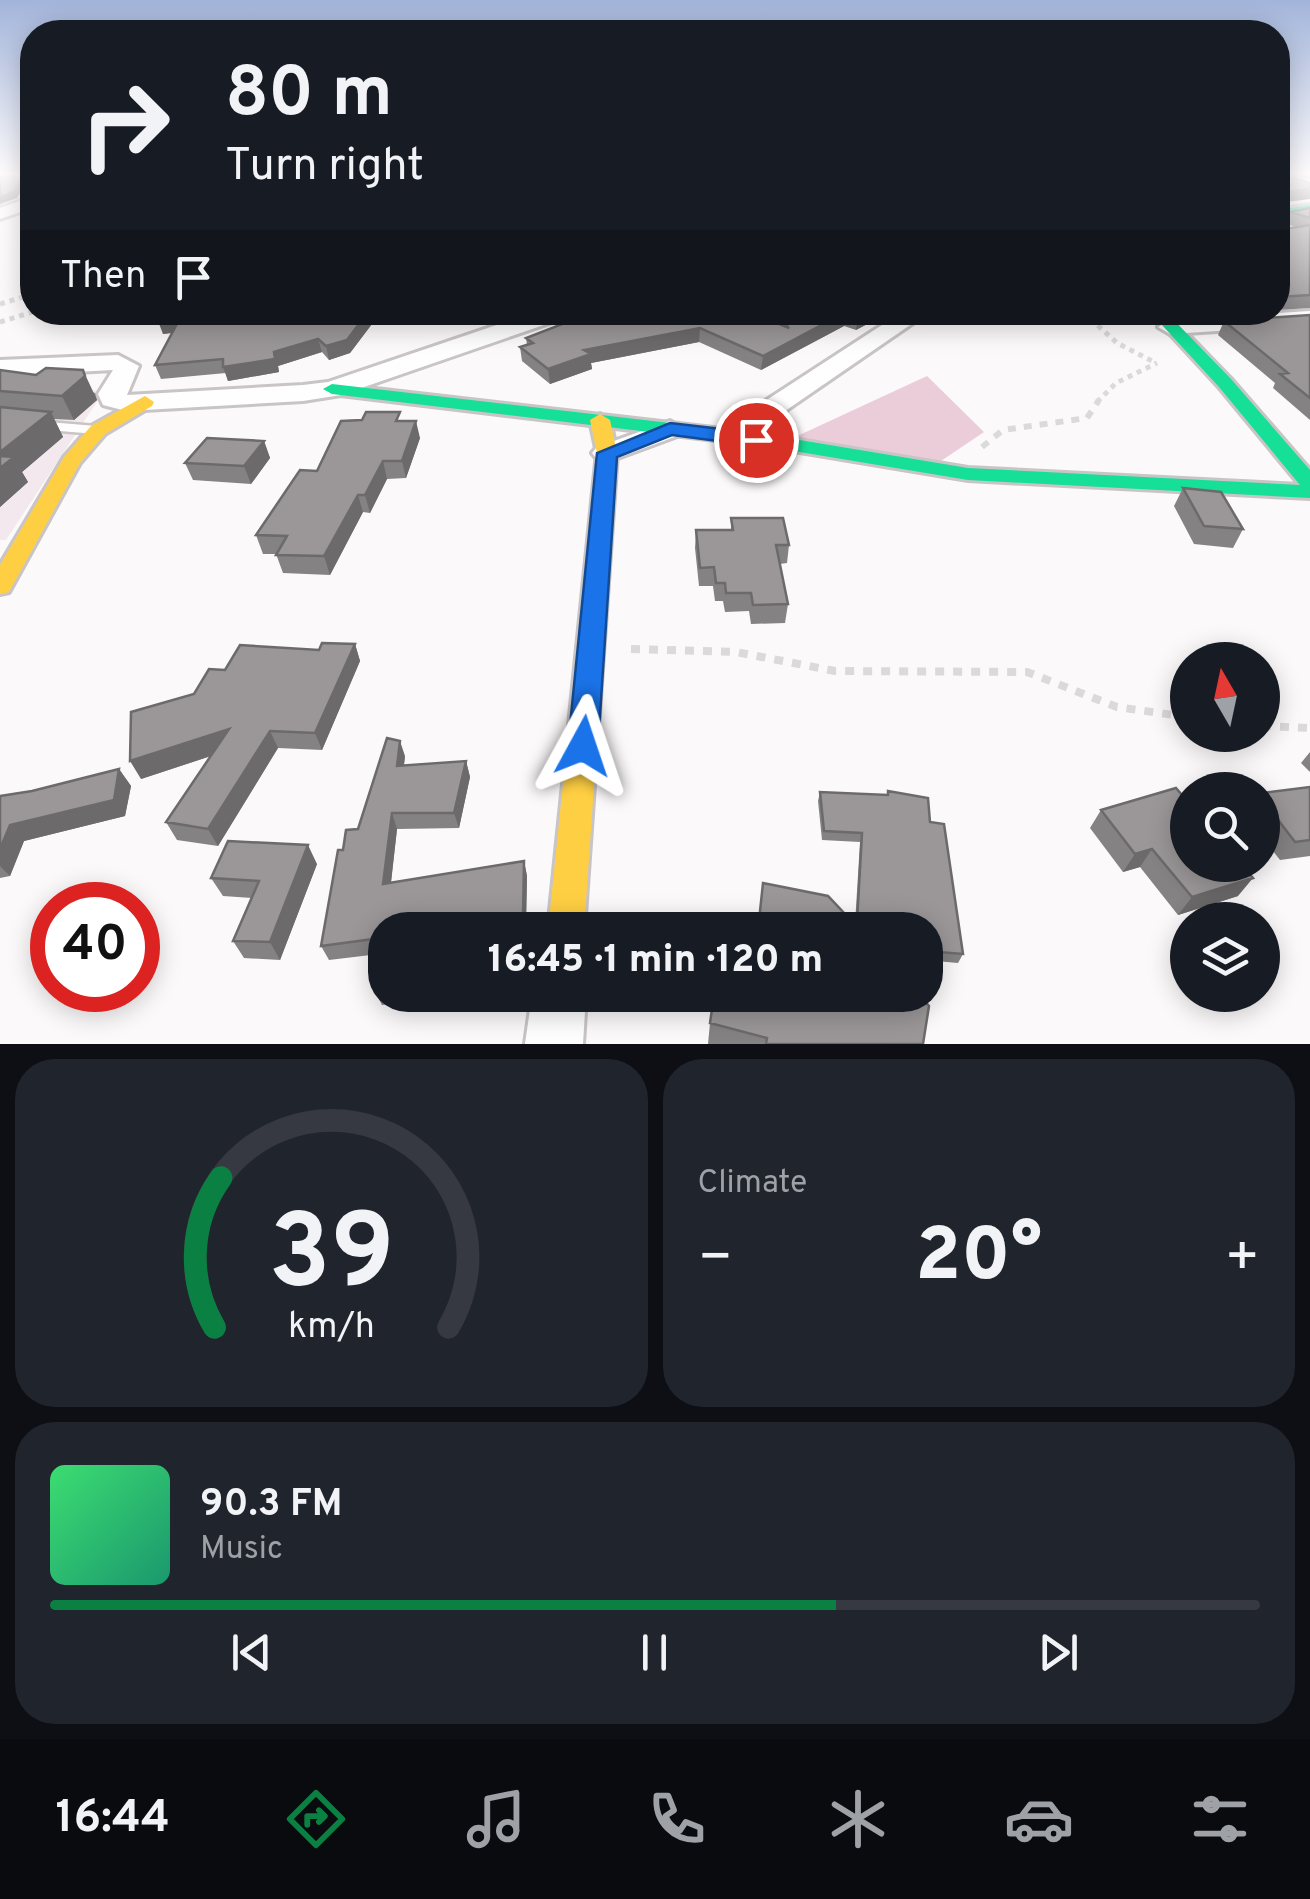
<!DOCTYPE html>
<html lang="en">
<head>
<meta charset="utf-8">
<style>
  body { margin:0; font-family:Overpass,sans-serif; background:#20242c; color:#f1f3f6; height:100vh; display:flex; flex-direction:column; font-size:38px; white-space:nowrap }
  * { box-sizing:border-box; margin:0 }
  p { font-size:32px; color:#9ea1a6 }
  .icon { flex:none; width:55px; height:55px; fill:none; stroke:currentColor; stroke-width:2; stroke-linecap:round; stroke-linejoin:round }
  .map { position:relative; height:1044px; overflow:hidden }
  .sheet { display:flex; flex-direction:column; gap:15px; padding:15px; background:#0d0f14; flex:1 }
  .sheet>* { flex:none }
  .top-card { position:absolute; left:20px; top:20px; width:1270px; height:305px; border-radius:40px; box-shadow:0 5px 25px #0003; background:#171b24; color:#f1f3f6; overflow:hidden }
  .needle { width:65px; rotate:351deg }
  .fabs { position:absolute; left:1170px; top:642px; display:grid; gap:20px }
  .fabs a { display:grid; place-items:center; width:110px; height:110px; border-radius:50%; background:#171b24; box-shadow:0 5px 25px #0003; font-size:50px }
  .speed { position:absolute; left:30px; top:882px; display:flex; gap:20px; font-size:50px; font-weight:700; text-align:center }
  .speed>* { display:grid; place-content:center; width:130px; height:130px; border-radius:50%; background:#171b24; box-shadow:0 5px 25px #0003; line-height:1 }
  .speed .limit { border:15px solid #d22; background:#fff; color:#111 }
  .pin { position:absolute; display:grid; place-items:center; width:85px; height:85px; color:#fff; margin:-42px; border:5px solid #fff; border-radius:50%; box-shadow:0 2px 10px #0007 }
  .me { position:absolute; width:110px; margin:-55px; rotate:5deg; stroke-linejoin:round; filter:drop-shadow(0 0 8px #0008) }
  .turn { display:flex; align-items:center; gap:35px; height:210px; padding:0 40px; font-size:45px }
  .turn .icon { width:130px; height:130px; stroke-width:2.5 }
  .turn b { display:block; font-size:70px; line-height:85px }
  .then { display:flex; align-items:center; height:95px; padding:0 40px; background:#0003; gap:20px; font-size:38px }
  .big { font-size:75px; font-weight:800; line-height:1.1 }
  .sheet .tile { flex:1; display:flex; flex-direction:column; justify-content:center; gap:15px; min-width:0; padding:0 35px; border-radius:40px; background:#20242c }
  .sheet .dial { align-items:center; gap:0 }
  .dial svg { height:260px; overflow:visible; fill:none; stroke:#363941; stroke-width:7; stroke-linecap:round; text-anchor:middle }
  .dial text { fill:#f1f3f6; stroke:none }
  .song { display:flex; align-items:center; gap:30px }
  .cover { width:120px; height:120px; border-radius:15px; background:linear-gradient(135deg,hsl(140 70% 55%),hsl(160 70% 35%)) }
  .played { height:10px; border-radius:5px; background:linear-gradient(90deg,#0b8043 65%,#363941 65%) }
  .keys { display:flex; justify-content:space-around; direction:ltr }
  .heat { display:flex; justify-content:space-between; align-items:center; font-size:55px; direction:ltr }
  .sheet .tiles { flex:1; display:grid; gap:15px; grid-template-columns:1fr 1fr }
  .tile:last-child { grid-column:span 2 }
  .trip { position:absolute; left:368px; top:912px; width:575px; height:100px; border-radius:40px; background:#171b24; box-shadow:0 5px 25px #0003; font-weight:800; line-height:100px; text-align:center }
  .tabs { display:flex; height:160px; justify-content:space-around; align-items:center; background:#090b0e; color:#9ea1a6 }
  .tabs .icon { width:70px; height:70px }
  .tabs .active { color:#0b8043 }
  .tabs b { font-size:45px; color:#f1f3f6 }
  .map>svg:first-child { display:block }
  .built { fill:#f3e8ed }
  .forest { fill:#ebcdda }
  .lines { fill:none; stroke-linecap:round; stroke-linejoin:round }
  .lane-casing { stroke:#c9c5c6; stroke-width:5 }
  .street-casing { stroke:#c9c5c6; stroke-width:6 }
  .fast-casing { stroke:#c9c5c6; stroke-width:6 }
  .slow-casing { stroke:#c9c5c6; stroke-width:6 }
  .path-far2 { stroke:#dadada; stroke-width:5; stroke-dasharray:5 5; stroke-linecap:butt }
  .path-far1 { stroke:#dadada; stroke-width:6; stroke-dasharray:8 8; stroke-linecap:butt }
  .path { stroke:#dadada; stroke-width:8; stroke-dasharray:9 9; stroke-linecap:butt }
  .lane { fill:#fffefe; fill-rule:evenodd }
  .street { fill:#fffefe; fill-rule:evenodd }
  .fast { fill:#16e098; fill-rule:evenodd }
  .slow { fill:#ffcf43; fill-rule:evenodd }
  .wall { fill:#858283 }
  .shaded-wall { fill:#6c6a6a }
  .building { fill:#9b9798; stroke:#6c6a6a; stroke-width:2.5 }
  .route { fill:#1a73e8; stroke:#114b97; stroke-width:2.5 }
</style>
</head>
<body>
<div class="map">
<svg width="1310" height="1044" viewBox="0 0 1310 1044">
  <rect width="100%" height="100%" fill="#fcf9fa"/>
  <path class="built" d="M 0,384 L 104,391 L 6,540 L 0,540 Z"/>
  <path class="forest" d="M 927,376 L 984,432 L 938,463 L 793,438 Z"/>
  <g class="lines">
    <defs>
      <path id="lane" d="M 0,418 L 96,426 L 103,430 L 96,434 L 0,426 Z"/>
      <path id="street" d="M 32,197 L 32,208 L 0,219 L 0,208 Z
        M 1310,311 L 1310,325 L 1170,334 L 1158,327 L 1170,320 Z
        M 535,312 L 570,312 L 567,317 L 341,395 L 303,401 L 126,411 L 103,405 L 98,394 L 113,370 L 0,376 L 0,360 L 118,355 L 139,366 L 127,395 L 303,385 L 328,382 Z
        M 902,312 L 929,312 L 788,409 L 773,423 L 767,445 L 747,445 C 737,430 748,416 759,405 Z
        M 670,421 L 684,429 L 680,435 L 607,462 L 597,459 L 592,453 L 597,447 Z
        M 532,995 L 586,995 L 583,1044 L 525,1044 Z"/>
      <path id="fast" d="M 1310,205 L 1310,213 L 1278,218 L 1278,210 Z
        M 1150,312 L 1166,312 L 1231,379 L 1310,470 L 1310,498 L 968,480 L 757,445 L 332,394 L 323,389 L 332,384 L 757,433 L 968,468 L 1300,485 L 1219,387 Z"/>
      <path id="slow" d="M 145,396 L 154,402 L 152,406 L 105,434 L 80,463 L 9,592 L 0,594 L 0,565 L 64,457 L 91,426 Z
        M 600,414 L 610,420 L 617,453 L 584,930 L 548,930 L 597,453 L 590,420 Z"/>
    </defs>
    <use href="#lane" class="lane-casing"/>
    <use href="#street" class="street-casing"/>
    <use href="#fast" class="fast-casing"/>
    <use href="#slow" class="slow-casing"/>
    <path class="path-far2" d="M 0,304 L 32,294
      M 1083,312 L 1117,343 L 1156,363
      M 0,322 L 32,312
      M 1097,402 L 1116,383 L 1157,363"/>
    <path class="path-far1" d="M 982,447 L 1003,430 L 1087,418 L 1099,400"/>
    <path class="path" d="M 631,649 L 736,652 L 835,671 L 1027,672 L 1117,707 L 1188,717
      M 1262,726 L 1310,728"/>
    <use href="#lane" class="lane"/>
    <use href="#street" class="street"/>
    <use href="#fast" class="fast"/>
    <use href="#slow" class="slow"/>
  </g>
  <path class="wall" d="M 1292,175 L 1310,175 L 1310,179 Z
    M 1310,208 L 1310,308 L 1278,310 L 1278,230 L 1296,227 L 1286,224 L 1291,212 Z
    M 160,312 L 381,312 L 350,353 L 329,360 L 322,352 L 278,366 L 279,372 L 228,381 L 226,373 L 161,379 L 155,365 L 172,333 L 163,334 Z
    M 764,312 L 884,312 L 871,322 L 856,330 L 844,326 L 761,370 L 699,342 L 591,363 L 592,369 L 550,384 L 522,361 L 520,347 L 527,345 L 526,338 L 766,319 L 763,316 Z
    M 1180,312 L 1236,312 L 1183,315 Z
    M 1310,315 L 1310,420 L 1273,388 L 1275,383 L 1218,335 L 1224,321 Z
    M 0,370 L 36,375 L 95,393 L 97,400 L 74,420 L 54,419 L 63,437 L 22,472 L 28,482 L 0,507 Z
    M 402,421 L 420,438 L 406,478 L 387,479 L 370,513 L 363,512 L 330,575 L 283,573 L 276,554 L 263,554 L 256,535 Z
    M 264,441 L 270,458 L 251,484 L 193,480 L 185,463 Z
    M 1183,488 L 1243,529 L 1233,548 L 1194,544 L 1174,506 Z
    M 731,518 L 789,545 L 787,563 L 780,564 L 788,604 L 785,623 L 751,624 L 749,611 L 725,612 L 723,601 L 715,601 L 713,586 L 699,586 L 695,548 L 696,530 L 731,530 Z
    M 355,644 L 360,661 L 322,750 L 278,748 L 218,846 L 177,840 L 166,822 L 211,756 L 141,779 L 194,694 L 225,670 L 319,650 Z
    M 1310,752 L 1310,772 L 1301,763 Z
    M 405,756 L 404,765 L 466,761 L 470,777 L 459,828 L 397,829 L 391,883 L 524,861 L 527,876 L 526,916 L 535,919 L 537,930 L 385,930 L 385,995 L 509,995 L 438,1008 L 434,998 L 382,1005 L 375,991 L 379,954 L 329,960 L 321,946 L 343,850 Z
    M 119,769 L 131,786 L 125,816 L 24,841 L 10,876 L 0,878 L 0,796 L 32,791 Z
    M 1310,787 L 1310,856 L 1280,860 L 1262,837 L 1262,793 Z
    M 888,791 L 930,822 L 963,954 L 958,963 L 925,960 L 925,930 L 757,930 L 763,883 L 855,924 L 860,842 L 822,840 L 818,801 L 820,792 L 887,795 Z
    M 1101,810 L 1238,896 L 1178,915 L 1140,867 L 1123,872 L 1090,828 Z
    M 317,864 L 280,960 L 244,958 L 233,941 L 252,898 L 223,896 L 211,878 Z
    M 710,1023 L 923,1044 L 708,1044 Z"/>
  <path class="shaded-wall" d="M 24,175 L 28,175 L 29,178 L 17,198 L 0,204 L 0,197 Z
    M 1310,189 L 1310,199 L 1278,203 L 1283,192 Z
    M 368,312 L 381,312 L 350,353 L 329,360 L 326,346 Z
    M 846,312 L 844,326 L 761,370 L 763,356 Z
    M 866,312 L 884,312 L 871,322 L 856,330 L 858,317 Z
    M 180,318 L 185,331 L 163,334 L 158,321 Z
    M 700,328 L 699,342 L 591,363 L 592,369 L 550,384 L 548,369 L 584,350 Z
    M 318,339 L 322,352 L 278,366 L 279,372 L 228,381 L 223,367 Z
    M 83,370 L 97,400 L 74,420 L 62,396 Z
    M 51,412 L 63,437 L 22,472 L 28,482 L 0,507 L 0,452 Z
    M 416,421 L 420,438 L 406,478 L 402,461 Z
    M 264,441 L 270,458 L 251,484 L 244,466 Z
    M 383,461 L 387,479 L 370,513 L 365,495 Z
    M 358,495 L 363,512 L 330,575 L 324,556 Z
    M 355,644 L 360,661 L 322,750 L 315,733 Z
    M 229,729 L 238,747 L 141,779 L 130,761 Z
    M 270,731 L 278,748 L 218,846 L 208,829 Z
    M 400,741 L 405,756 L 402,781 L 397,766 Z
    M 466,761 L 470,777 L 459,828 L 454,813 Z
    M 119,769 L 131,786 L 125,816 L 24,841 L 10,876 L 0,866 L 0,849 L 10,825 Z
    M 392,813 L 397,829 L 389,899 L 383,884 Z
    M 308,845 L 317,864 L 280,960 L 270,942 Z
    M 1152,849 L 1140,867 L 1123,872 L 1135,854 Z
    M 524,861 L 527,876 L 526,930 L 523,915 Z
    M 1253,878 L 1238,896 L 1178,915 L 1192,897 Z"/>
  <path class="building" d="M 7,175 L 24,175 L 14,192 L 0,197 L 0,177 Z
    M 1278,175 L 1287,175 L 1310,183 L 1310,189 L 1283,192 L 1280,208 L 1278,207 Z
    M 1310,208 L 1310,218 L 1291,212 Z
    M 1310,225 L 1310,295 L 1278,297 L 1278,230 Z
    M 160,312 L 368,312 L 347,340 L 326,346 L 318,339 L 274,352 L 275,359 L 223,367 L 223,359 L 155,365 L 180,318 L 158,321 Z
    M 593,312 L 750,312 L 789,328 L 774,312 L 846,312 L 763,356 L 700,328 L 584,350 L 591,354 L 548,369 L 520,347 L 533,343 L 526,338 Z
    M 847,312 L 866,312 L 858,317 Z
    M 1310,315 L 1310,398 L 1280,374 L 1288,373 L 1224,321 Z
    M 46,368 L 83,370 L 85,376 L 62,396 L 0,391 L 0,370 L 36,375 Z
    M 0,407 L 51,412 L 0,452 Z
    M 366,412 L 400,412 L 396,421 L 416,421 L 402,461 L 383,461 L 365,495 L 358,495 L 324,556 L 276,555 L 287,536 L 256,535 L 300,470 L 317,471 L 341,421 L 362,420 Z
    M 207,438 L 264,441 L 244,466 L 185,463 Z
    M 0,456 L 14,457 L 0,468 Z
    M 1183,488 L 1221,492 L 1243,529 L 1204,526 Z
    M 731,518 L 783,518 L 789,545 L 776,545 L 788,604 L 753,605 L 751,593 L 726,593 L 725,583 L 716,583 L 714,567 L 700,568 L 696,530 L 733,530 Z
    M 322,643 L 355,644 L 315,733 L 270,731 L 208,829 L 166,822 L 229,729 L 130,761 L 131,712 L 194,694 L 209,669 L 225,670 L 240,645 L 319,650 Z
    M 387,738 L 400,741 L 397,766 L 466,761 L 454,813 L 392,813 L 383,884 L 524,861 L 523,915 L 535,919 L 536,930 L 385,930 L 385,990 L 375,991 L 381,938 L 321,946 L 338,850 L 343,850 L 346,830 L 358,829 Z
    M 119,769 L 114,800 L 10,825 L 0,849 L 0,796 L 32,791 Z
    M 1310,787 L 1310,840 L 1295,842 L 1262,799 L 1262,793 Z
    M 1176,788 L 1188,802 L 1188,865 L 1242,865 L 1253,878 L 1192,897 L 1152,849 L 1135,854 L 1101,810 Z
    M 888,791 L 928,798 L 930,822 L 944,824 L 963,954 L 926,951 L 925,930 L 890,930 L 857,922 L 862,833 L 824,831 L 820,792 L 888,795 Z
    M 228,841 L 308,845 L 270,942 L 233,941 L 259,881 L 211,878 Z
    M 763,883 L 828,896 L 860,930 L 758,930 Z
    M 714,995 L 920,995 L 929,1006 L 923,1044 L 766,1044 L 767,1038 L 710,1023 Z"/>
  <linearGradient id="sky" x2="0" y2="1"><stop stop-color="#a2b4da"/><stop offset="0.54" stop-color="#fefcfd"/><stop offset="1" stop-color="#fefcfd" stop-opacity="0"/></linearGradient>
  <rect width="1310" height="322" fill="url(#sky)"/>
  <path class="route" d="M 670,423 L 756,433 L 767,440 L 756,446 L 672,435 L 617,457 L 598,746 L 593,755 L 583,758 L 572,755 L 568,746 L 597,453 Z"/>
</svg>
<div class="fabs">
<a><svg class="needle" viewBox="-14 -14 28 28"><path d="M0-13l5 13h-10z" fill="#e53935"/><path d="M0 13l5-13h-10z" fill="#9ea1a6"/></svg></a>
<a><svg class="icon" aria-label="search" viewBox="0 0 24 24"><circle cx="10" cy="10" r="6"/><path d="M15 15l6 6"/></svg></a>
<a><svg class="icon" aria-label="layers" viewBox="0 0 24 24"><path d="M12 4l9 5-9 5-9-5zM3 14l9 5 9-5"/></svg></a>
</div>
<div class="speed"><div class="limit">40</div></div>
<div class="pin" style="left:756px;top:440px;background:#d93025"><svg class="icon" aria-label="arrive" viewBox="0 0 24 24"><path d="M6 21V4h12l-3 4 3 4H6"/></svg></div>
<svg class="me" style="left:583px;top:746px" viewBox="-20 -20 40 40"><path d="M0-17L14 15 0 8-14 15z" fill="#1a73e8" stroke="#fff" stroke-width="4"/></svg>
<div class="trip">16:45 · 1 min · 120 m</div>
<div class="top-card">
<div class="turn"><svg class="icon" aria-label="right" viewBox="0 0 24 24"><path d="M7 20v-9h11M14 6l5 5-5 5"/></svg><div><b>80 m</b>Turn right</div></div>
<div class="then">Then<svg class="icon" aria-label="arrive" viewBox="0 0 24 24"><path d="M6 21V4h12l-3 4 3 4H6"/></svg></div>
</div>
</div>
<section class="sheet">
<div class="tiles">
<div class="tile dial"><svg viewBox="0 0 100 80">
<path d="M14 69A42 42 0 1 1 86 69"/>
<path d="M14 69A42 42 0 0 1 16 23" stroke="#0b8043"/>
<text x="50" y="56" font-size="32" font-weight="700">39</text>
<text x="50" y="72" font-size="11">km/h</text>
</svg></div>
<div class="tile"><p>Climate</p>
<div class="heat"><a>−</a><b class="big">20°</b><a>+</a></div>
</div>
<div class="tile">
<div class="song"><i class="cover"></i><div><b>90.3 FM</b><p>Music</p></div></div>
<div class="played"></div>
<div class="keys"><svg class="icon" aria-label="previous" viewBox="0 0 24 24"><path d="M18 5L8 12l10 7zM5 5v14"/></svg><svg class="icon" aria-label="pause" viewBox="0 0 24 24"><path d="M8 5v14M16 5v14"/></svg><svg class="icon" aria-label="next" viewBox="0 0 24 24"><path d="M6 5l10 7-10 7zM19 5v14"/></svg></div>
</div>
</div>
</section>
<nav class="tabs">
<b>16:44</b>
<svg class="icon active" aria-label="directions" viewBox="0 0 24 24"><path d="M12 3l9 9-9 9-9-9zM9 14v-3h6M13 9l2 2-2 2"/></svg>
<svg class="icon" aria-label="music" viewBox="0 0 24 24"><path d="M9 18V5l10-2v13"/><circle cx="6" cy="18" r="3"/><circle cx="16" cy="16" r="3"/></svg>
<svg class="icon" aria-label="phone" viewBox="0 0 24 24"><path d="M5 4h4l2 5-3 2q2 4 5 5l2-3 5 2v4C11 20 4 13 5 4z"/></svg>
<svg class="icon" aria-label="climate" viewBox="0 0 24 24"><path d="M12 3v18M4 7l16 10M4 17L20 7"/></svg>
<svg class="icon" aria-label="car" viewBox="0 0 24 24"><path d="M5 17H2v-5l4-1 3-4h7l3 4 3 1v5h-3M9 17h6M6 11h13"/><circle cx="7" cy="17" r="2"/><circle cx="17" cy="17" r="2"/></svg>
<svg class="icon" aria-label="filters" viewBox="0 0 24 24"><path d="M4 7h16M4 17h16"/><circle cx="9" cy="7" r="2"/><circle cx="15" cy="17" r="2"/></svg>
</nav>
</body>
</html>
